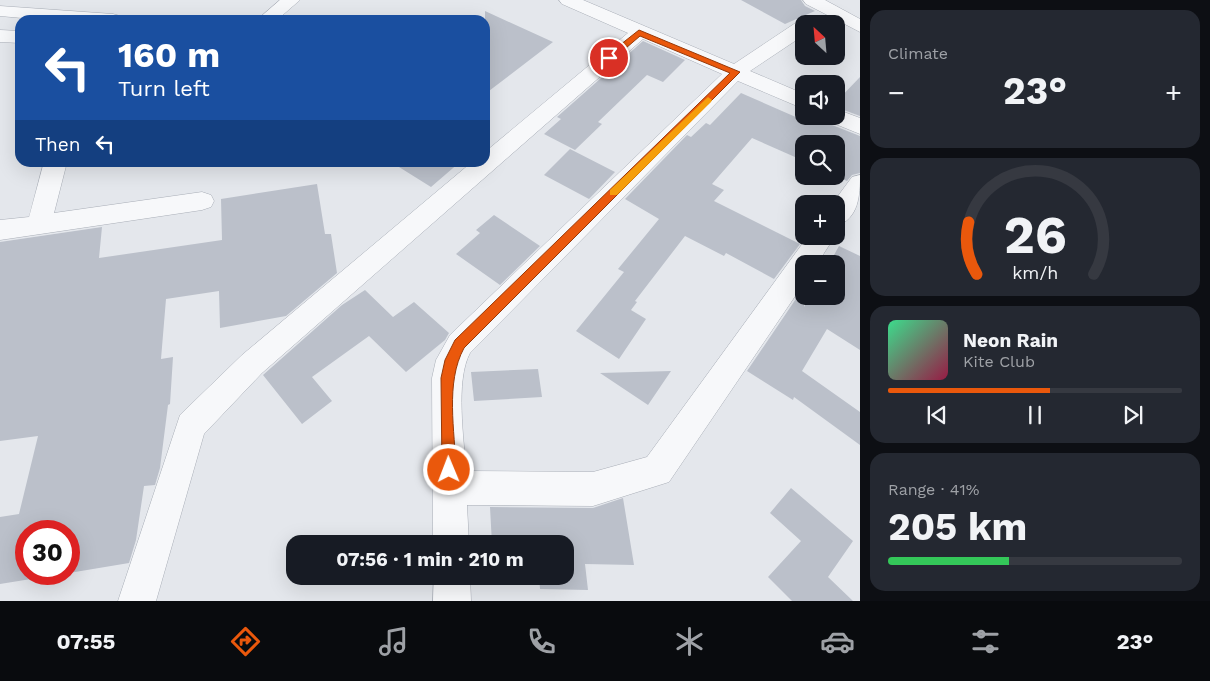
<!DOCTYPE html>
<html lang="en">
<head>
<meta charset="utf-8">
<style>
  body { margin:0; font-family:"Work Sans",sans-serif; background:#242831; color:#f1f3f6; height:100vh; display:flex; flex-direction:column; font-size:19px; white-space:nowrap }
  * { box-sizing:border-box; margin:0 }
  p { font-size:16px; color:#9ea1a6 }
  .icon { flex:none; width:28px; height:28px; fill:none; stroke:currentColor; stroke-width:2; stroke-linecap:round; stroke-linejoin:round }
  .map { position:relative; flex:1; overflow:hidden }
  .side { display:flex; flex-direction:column; gap:10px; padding:10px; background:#0d0f14; width:350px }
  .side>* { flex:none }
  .hud { position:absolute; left:15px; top:15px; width:475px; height:152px; border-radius:15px; box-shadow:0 5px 20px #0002; background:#1a4fa0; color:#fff; overflow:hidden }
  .needle { width:32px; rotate:334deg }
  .controls { position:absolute; left:795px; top:15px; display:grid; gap:10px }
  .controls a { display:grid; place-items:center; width:50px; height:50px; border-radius:10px; background:#171b24; box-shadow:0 5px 20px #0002; font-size:25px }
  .speed { position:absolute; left:15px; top:520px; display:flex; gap:10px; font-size:25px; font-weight:700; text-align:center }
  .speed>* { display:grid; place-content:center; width:65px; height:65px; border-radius:50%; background:#171b24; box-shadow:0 5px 20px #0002; line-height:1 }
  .speed .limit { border:8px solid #d22; background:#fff; color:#111 }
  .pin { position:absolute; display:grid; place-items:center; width:42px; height:42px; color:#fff; margin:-21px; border:2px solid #fff; border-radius:50%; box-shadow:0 1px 5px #0007 }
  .me { position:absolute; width:55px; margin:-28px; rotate:359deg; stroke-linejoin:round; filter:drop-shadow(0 0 4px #0008) }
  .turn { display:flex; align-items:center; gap:18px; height:105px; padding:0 20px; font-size:22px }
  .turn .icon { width:65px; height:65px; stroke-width:2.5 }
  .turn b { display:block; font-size:35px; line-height:42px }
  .then { display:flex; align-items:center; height:48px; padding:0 20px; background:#0003; gap:10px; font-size:19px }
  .big { font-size:38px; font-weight:700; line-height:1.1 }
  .side .widget { flex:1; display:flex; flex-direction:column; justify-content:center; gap:8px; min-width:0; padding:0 18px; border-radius:15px; background:#242831 }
  .side .dial { align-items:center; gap:0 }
  .dial svg { height:130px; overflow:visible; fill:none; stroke:#363941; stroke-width:7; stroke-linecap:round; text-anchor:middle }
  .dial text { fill:#f1f3f6; stroke:none }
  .song { display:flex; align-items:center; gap:15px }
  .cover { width:60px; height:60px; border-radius:8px; background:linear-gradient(135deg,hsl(150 70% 55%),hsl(340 70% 35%)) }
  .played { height:5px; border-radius:2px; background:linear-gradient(90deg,#ea580c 55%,#363941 55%) }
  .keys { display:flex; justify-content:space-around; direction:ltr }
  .heat { display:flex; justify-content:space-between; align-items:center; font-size:28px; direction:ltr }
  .charge { height:8px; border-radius:4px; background:linear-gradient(90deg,#34c759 41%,#363941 0) }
  .trip { position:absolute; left:286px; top:535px; width:288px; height:50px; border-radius:15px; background:#171b24; box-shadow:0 5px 20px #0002; font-weight:700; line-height:50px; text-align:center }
  .tab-bar { display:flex; height:80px; justify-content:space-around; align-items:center; background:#090b0e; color:#9ea1a6 }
  .tab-bar .icon { width:35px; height:35px }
  .tab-bar .current { color:#ea580c }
  .tab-bar b { font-size:22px; color:#f1f3f6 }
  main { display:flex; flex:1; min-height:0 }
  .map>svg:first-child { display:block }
  .building { fill:#bbc0ca }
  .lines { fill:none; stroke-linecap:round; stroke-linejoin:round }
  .minor-casing { stroke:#a9aeb7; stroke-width:1 }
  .minor { fill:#f7f8fa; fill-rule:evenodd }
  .route { fill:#ea580c; stroke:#983908 }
  .slow { fill:#f59e0b }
</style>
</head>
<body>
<main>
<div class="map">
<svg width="860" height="601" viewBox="0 0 860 601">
  <rect width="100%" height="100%" fill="#e4e7ec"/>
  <path class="building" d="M 741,0 L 801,0 L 805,6 L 815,11 L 785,24 Z
    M 485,11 L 553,42 L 485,94 Z
    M 643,41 L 685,60 L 663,82 L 647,75 L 598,122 L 602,124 L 575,150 L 544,134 L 561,119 L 557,117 Z
    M 860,77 L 860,116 L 836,107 L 836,102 Z
    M 741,93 L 814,125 L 823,116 L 827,123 L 860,136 L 860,173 L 852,175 L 847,181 L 836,176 L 836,144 L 804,144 L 804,161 L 752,138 L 712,184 L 724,190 L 714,201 L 800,244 L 774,279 L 726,253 L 724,256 L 685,236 L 635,301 L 637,302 L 631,310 L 646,319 L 619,359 L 576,331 L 624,272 L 618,269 L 659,219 L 625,199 L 687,135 L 691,137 L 706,123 L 710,125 Z
    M 570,149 L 615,172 L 589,199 L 544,175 Z
    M 391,162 L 460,162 L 431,187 Z
    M 317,184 L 325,234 L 331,234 L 337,273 L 286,316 L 220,328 L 219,291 L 166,299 L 161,359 L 173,357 L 170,404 L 168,405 L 160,468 L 155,485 L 144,486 L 136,540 L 129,563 L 69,573 L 69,531 L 26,531 L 26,574 L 62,574 L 0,584 L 0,517 L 19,514 L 38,436 L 0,441 L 0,242 L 102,227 L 99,258 L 222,240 L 221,199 Z
    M 494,215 L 540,246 L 500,285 L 456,254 L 480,233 L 476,230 Z
    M 839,246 L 860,256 L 860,350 L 827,329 L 802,371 L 860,412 L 860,445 L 794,397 L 793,400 L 747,371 L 804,287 L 804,307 L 810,296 L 836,296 L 836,264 L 829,264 Z
    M 365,290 L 393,317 L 414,302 L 449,333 L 445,340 L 406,372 L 369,336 L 312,377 L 332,401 L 302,424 L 263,375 L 342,305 Z
    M 538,369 L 542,397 L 474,401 L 471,372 Z
    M 671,371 L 648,405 L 600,373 Z
    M 791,488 L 853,541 L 828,577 L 853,601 L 792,601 L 768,577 L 801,541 L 770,513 Z
    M 623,498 L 634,565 L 585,564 L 588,590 L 540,589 L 539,576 L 565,576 L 565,544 L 492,544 L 490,507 L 593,508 Z"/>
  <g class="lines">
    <defs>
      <path id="minor" d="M 280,0 L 300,0 L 277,20 L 257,20 Z
        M 559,0 L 583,0 L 734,64 L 797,22 L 804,20 L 812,24 L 804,24 L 804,35 L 750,71 L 804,94 L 804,109 L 738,81 L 470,353 C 455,381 464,439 466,471 L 593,472 L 647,457 L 808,236 L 835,236 L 817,264 L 804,264 L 804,283 L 669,482 L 593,506 L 467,505 L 469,544 L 433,544 L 432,378 L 436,360 L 450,335 L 722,74 L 643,39 L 262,373 L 204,434 L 156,601 L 118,601 L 180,415 L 242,355 L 472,162 L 485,162 L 485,152 L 628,33 L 562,4 Z
        M 803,0 L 825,0 L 860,19 L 860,32 L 806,4 Z
        M 0,6 L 113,14 L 120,16 L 122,20 L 44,20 L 0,16 Z
        M 0,30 L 20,31 L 20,43 L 0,42 Z
        M 836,109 L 860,118 L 860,134 L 828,121 L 825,116 L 836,116 Z
        M 44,162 L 67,162 L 54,213 L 202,192 L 211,195 L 214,201 L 211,207 L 202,210 L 0,240 L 0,220 L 29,217 Z
        M 860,175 C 860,195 859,219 836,226 L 836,204 L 832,204 L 852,177 Z
        M 434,576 L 470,576 L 471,601 L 433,601 Z"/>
    </defs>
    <use href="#minor" class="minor-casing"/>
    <use href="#minor" class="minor"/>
  </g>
  <path class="route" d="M 639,30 L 740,72 L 464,348 C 445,383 455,431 456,470 L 454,475 L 449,477 L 444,475 L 442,470 L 441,378 L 445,360 L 455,340 L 730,73 L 640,36 L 612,60 L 606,60 L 606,56 Z"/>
  <path class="slow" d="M 708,97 L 712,100 L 711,102 L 617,195 L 610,195 L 610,190 Z"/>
</svg>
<div class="controls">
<a><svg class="needle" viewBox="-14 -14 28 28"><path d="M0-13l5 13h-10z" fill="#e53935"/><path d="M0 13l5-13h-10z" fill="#9ea1a6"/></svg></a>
<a><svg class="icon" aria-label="sound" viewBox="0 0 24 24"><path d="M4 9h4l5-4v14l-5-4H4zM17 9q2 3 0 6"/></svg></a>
<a><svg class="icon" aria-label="search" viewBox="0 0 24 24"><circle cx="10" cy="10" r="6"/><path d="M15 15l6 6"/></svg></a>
<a>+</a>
<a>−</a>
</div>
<div class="speed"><div class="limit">30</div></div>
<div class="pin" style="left:609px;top:58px;background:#d93025"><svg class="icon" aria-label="arrive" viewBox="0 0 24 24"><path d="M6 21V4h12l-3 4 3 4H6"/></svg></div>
<svg class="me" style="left:449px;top:470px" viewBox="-20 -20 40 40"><circle r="17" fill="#ea580c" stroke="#fff" stroke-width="3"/><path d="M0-11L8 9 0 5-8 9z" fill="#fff"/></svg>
<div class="trip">07:56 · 1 min · 210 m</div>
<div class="hud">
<div class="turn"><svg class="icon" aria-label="left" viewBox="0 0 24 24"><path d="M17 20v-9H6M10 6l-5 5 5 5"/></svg><div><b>160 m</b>Turn left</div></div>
<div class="then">Then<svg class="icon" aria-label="left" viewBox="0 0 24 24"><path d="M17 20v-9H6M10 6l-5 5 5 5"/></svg></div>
</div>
</div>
<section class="side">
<div class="widget"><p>Climate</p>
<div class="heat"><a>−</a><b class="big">23°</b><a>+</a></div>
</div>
<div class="widget dial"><svg viewBox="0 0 100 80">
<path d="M14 69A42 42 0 1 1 86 69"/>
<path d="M14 69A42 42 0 0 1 9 37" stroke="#ea580c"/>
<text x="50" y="56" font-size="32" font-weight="700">26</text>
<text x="50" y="72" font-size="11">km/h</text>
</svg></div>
<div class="widget">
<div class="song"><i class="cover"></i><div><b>Neon Rain</b><p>Kite Club</p></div></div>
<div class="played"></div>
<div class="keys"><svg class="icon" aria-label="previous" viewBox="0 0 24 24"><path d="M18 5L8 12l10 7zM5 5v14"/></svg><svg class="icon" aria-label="pause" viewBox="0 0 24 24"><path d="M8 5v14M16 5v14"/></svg><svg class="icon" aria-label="next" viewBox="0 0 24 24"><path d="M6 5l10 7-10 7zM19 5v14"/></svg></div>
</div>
<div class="widget"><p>Range · 41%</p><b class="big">205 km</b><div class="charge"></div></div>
</section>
</main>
<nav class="tab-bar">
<b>07:55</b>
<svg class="icon current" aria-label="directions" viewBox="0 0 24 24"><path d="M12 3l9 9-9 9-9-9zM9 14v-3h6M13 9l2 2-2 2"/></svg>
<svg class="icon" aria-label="music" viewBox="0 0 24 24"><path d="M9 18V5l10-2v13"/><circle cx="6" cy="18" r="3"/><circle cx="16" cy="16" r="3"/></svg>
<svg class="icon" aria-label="phone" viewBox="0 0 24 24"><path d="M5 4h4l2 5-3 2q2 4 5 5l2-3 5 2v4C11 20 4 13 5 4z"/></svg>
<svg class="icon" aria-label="climate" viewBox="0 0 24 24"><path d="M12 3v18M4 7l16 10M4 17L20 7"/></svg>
<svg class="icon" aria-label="car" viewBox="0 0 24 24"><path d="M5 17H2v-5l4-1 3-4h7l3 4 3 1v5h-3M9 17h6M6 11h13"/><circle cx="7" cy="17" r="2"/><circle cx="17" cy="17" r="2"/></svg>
<svg class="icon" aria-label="filters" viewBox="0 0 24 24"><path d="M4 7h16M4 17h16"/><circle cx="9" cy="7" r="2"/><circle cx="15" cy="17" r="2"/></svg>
<b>23°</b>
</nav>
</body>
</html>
